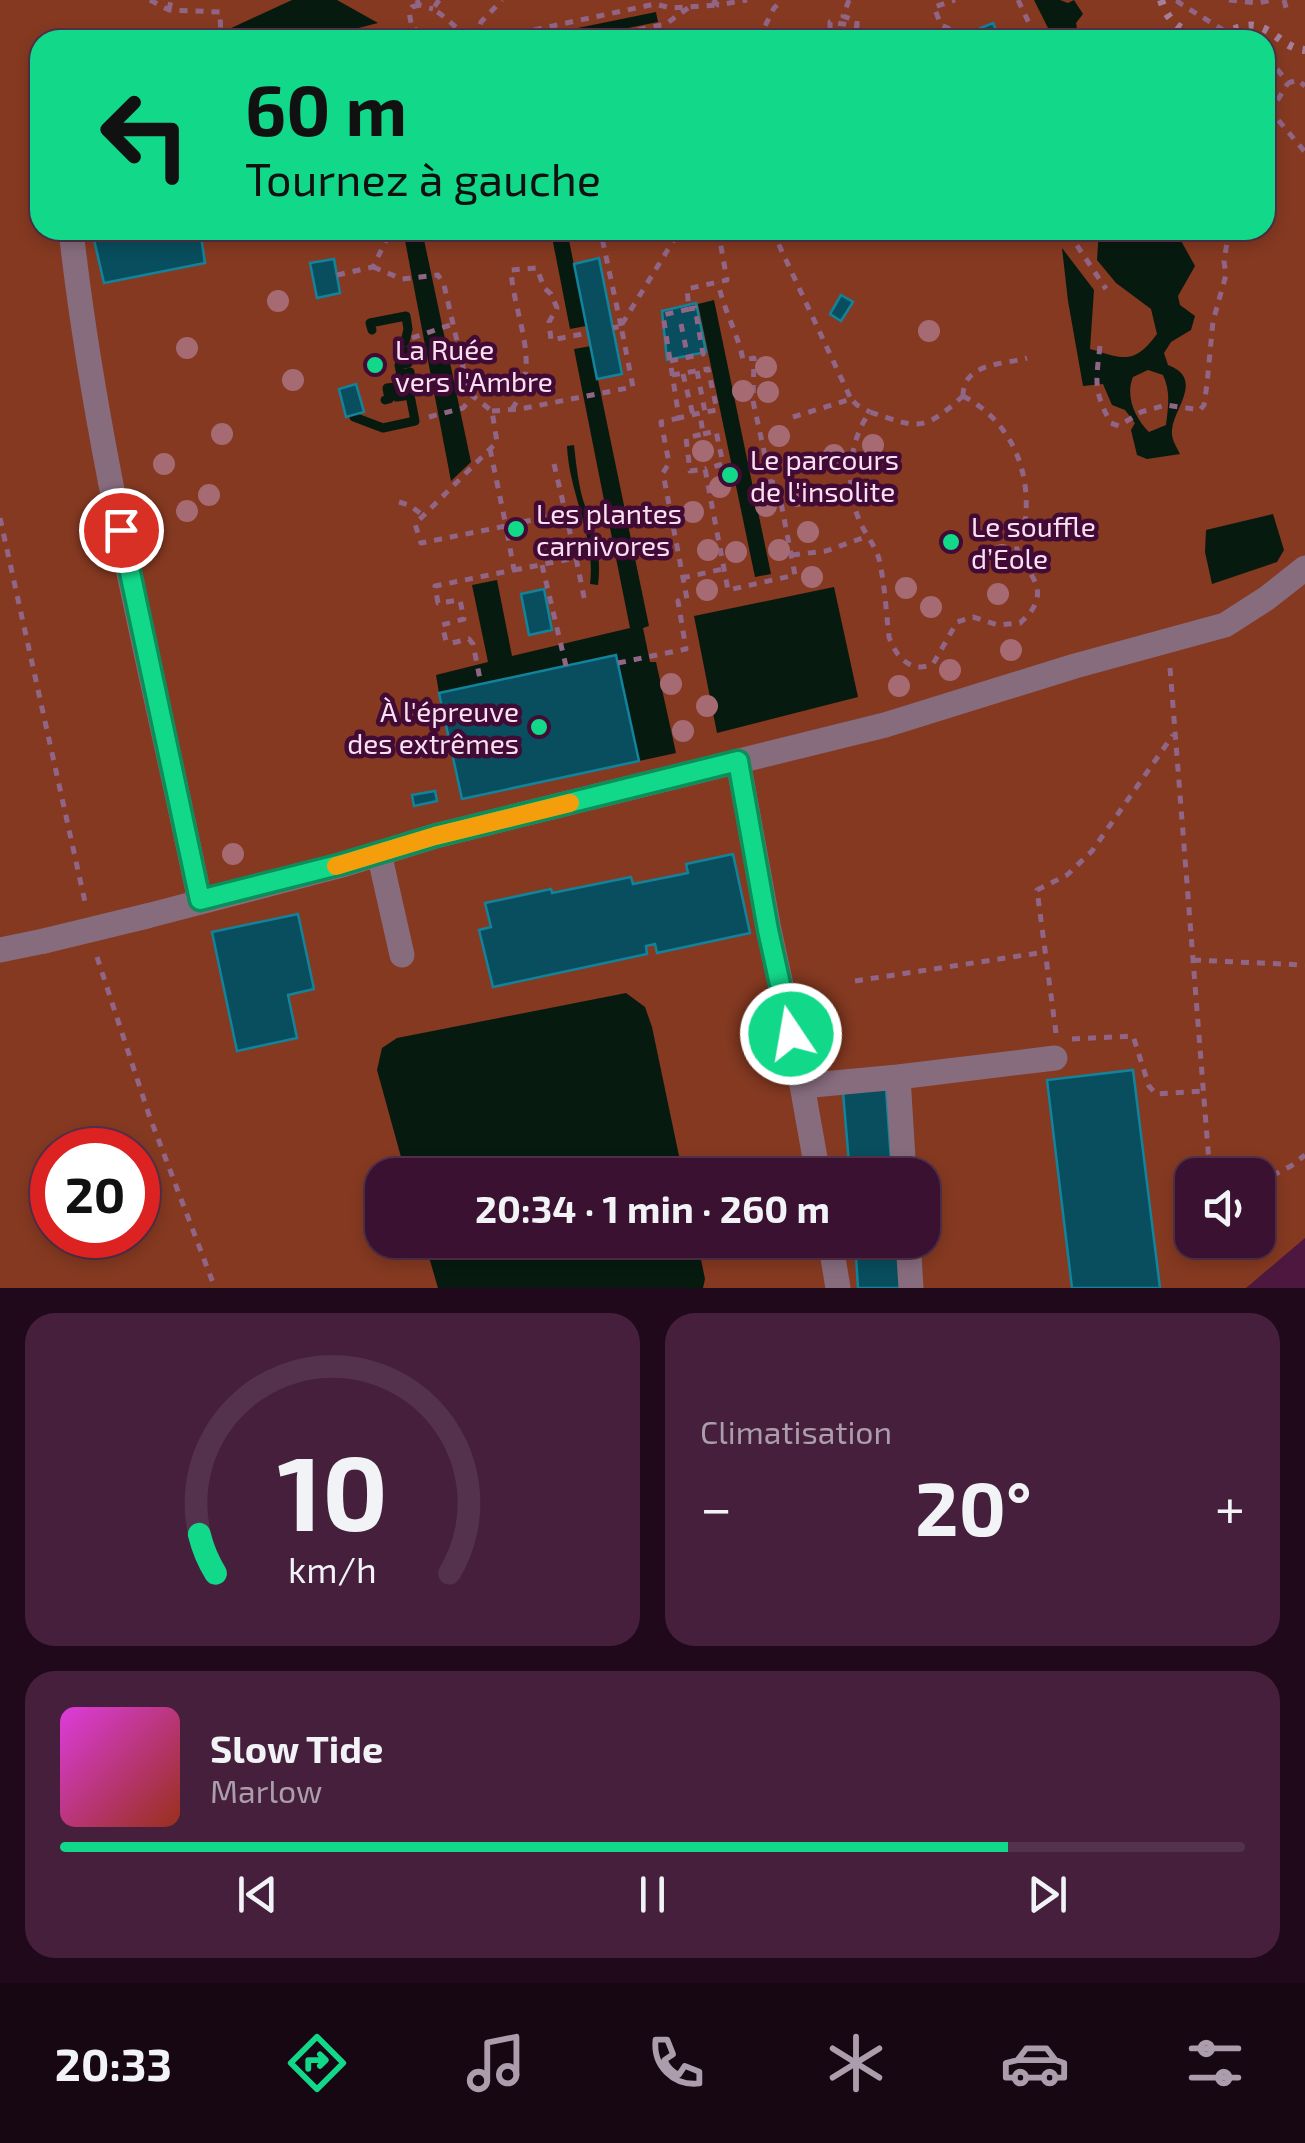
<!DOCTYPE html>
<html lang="fr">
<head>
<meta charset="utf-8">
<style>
  body { margin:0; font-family:"Exo 2",sans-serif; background:#451f3c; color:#f1f3f6; height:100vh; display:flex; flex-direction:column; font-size:38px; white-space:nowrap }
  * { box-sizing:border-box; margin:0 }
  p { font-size:32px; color:#ab9dab }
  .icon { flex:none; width:55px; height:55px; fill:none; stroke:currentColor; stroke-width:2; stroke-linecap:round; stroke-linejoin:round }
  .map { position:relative; height:1288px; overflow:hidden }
  .panel { display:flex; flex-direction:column; gap:25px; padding:25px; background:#20091a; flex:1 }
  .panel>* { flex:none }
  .guide { position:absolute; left:30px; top:30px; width:1245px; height:210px; border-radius:30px; box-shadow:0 5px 15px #0003,0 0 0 2px #54314c; background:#12d98a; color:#111; overflow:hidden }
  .buttons { position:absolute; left:1175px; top:1158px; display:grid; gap:20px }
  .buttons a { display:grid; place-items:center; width:100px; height:100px; border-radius:20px; background:#3a1130; box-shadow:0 5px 15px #0003,0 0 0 2px #54314c; font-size:50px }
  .speed { position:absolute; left:30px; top:1128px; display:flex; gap:20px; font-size:50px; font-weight:700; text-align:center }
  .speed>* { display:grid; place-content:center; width:130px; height:130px; border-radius:50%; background:#3a1130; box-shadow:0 5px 15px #0003,0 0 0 2px #54314c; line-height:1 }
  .speed .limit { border:15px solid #d22; background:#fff; color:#111 }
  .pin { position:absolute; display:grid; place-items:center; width:85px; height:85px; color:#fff; margin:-42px; border:5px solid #fff; border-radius:50%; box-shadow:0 2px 10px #0007 }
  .me { position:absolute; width:110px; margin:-55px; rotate:348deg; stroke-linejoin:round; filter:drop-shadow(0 0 8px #0008) }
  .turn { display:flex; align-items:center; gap:35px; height:210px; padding:0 50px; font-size:45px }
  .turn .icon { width:130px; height:130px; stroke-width:2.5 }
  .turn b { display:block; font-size:70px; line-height:85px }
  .big { font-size:75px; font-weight:700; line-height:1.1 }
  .panel .tile { flex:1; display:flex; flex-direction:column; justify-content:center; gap:15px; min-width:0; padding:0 35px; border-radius:30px; background:#451f3c }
  .panel .dial { align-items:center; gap:0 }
  .dial svg { height:260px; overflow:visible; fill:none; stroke:#54314c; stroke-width:7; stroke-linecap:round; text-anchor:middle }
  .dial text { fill:#f1f3f6; stroke:none }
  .song { display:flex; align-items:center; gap:30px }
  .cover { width:120px; height:120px; border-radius:15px; background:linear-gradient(135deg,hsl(300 70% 55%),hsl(10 70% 35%)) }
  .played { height:10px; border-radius:5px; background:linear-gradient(90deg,#12d98a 80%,#54314c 80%) }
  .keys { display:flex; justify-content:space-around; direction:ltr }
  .heat { display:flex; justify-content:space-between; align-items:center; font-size:55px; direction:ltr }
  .panel .tiles { flex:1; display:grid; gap:25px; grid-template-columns:1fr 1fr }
  .tile:last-child { grid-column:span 2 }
  .trip { position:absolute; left:365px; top:1158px; width:575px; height:100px; border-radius:30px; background:#3a1130; box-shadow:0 5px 15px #0003,0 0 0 2px #54314c; font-weight:700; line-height:100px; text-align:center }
  .menu { display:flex; height:160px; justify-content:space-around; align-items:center; background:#170713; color:#ab9dab }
  .menu .icon { width:70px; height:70px }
  .menu .active { color:#12d98a }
  .menu b { font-size:45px; color:#f1f3f6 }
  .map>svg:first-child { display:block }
  .green { fill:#853921; fill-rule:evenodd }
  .water { fill:#071a10; fill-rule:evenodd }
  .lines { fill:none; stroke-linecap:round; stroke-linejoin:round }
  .stream { stroke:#071a10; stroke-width:9 }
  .building { fill:#084e5e; stroke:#12839b; stroke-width:2.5 }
  .path { stroke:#916585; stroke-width:5; stroke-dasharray:8 8; stroke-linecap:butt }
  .minor { stroke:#876c7e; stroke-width:25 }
  .rail { stroke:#a67e9b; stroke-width:8; stroke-dasharray:5 10; stroke-linecap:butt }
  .minor-bridge { stroke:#876c7e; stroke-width:25 }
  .tree { fill:#a56a72 }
  .route-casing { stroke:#0c8d5a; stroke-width:25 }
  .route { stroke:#12d98a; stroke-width:18 }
  .slow { stroke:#f59e0b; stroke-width:18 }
  .poi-dot { fill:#12d98a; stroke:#410b36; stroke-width:4 }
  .labels { text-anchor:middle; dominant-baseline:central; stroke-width:9; stroke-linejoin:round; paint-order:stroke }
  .poi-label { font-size:28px; fill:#fbe0f2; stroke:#410b36; text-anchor:start }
</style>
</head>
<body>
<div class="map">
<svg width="1305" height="1288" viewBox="0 0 1305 1288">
  <rect width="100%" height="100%" fill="#4d1740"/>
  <path class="green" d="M 0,0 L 1305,0 L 1305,1238 L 1246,1288 L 0,1288 ZM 40,40 L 1265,40 L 1265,230 L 40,230 ZM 52,1150 L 138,1150 L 138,1235 L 52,1235 ZM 382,1175 L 922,1175 L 922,1240 L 382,1240 ZM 1192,1175 L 1258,1175 L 1258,1240 L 1192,1240 Z"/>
  <path class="water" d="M 292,0 L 337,0 L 378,23 L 312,40 L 190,40 L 227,30 Z
    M 1034,0 L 1060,0 L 1068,3 L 1074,0 L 1083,14 L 1076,23 L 1079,40 L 1054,40 Z
    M 656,12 L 658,22 L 568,40 L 519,40 Z
    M 403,230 L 425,230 L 423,235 L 471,462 L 451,481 Z
    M 567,230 L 586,326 L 570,329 L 551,232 Z
    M 1099,230 L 1175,230 L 1195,266 L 1178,296 L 1180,305 L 1195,316 L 1191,330 L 1171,342 L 1164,353 L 1168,365 C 1205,379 1173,409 1172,430 C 1171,439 1176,446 1180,454 L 1147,459 L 1137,455 L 1131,430 L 1135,423 L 1125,410 L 1112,405 L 1103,384 L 1083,386 L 1068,301 L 1062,248 L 1094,290 L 1090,349 C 1124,359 1134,365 1157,334 L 1151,309 L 1116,283 L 1097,260 ZM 1148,370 L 1163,375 C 1171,392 1168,407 1166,425 L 1149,432 C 1135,418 1125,396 1133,377 Z
    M 714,300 L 771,574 L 755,577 L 698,304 Z
    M 591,346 L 649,626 L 643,628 L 650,662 L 656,662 L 676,753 L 639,761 L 616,656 L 439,693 L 436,675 L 488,662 L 472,585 L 497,580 L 512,656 L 630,628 L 610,528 L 616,527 L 611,504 L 605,505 L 574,349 Z
    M 574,445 C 576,463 578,482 583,500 C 594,532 602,550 598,585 L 590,584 C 596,536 569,494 567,446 Z
    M 1273,514 L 1284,550 L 1277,562 L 1212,584 L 1205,552 L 1206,530 Z
    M 834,587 L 858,697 L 717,733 L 694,616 Z
    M 626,993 L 645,1007 L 652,1027 L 683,1175 L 406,1175 L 377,1070 L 382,1048 L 397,1038 Z
    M 424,1240 L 697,1240 L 705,1279 L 703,1288 L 438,1288 Z"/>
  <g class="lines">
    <path class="stream" d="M 372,330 L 370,323 L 406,316 L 408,329 L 405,342
      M 406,351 L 408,363 L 399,365 L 401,375 L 410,372 L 412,383 L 410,395
      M 354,415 L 354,417 L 383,428 L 415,421 L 410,395 L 397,397 L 395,387 L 387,388 L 389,399 L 385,400"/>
  </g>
  <path class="building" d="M 993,23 L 999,37 L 992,40 L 977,40 L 973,31 Z
    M 97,230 L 200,230 L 205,263 L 104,283 L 92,231 Z
    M 599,258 L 622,374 L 597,379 L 574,264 Z
    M 334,259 L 340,293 L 317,298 L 310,263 Z
    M 841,295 L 853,302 L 841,321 L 830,314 Z
    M 696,303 L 706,352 L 667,360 L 662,311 Z
    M 356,384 L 364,412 L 346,417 L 339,389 Z
    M 544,589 L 552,630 L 529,635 L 521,594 Z
    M 616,655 L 639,761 L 462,799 L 439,693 Z
    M 435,791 L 437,801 L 414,806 L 412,795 Z
    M 733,854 L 750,933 L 657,953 L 655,944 L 646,946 L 647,954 L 493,987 L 479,930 L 491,927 L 485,903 L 551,889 L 552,893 L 631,877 L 633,884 L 688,873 L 686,864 Z
    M 298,914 L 314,989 L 288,995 L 297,1038 L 237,1051 L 212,932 Z
    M 1133,1070 L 1160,1288 L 1072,1288 L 1047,1080 Z
    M 886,1089 L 892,1175 L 850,1175 L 843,1092 Z
    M 855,1240 L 897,1240 L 901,1288 L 858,1288 Z"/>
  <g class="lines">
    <path class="path" d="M 150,0 L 169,10 L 220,12 L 221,40
      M 417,0 L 419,5 L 433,9
      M 439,0 L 433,9 C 448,18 458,31 472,40
      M 713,0 L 718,5 L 747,0
      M 849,0 L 843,16 L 857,21 L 857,26 L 830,22 L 830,30 L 855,35 L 855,40
      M 1018,0 L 1037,40
      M 1179,0 L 1178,2 L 1239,40
      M 1229,0 L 1257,3 L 1273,0
      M 1284,0 L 1287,11
      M 419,5 L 412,7 L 409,12 L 412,28 C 431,36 439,40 458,31
      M 169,10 L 171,0
      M 950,29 L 941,25 L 934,7 L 955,0
      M 477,40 L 481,22 L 502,0
      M 487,40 L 655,4 L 671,8 L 718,5
      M 591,40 L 666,24 L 688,8
      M 758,40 L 774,8 L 783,0
      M 829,40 L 832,40
      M 1265,59 L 1274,65 L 1288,83 L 1298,80 L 1305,86
      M 1274,106 L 1274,115 L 1305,152
      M 1265,108 L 1274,106 L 1288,83
      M 718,230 L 727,280 L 687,289 L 689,309 L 663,315 L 679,418 L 700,413 L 703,434 L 686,438 L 690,471 L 705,469 L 728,590 L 795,575 L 777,482 L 771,483 L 753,401 L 754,358 L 743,360 C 738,333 723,309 718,282
      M 772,230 L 851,399
      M 1079,230 L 1076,244 L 1106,289
      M 373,267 L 402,279 L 438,275 L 444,285 L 469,393 L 492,411 L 497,442 L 415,524 L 421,543 L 506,526 L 514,570 L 435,586 L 438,603 L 460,600 L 464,619 L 442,625 L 446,641 L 452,643 L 469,639 L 473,644 L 481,684
      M 337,275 L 373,267 L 391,230
      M 622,324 L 680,230
      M 681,324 L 688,358
      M 621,326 L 602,238 L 632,230
      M 412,338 L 453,324
      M 1100,346 C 1096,381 1093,391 1111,423 L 1119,426 L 1141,412 L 1166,405 L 1200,410 L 1204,405 L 1207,384 L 1213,321 L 1226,275 L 1224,261 L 1229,230
      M 670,361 L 703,354 L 695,308 L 689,309
      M 697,371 L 705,412
      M 683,374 L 693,415
      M 672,375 L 708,369 L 717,410 L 700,413
      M 963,396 C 1007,419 1029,463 1026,513 C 1026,527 1015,533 1017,549 C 1019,562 1027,566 1032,576 C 1044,595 1035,610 1020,623 L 998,625 L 973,617 L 957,622 L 933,664 C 911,674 896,657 889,637 C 886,611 885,585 879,559 C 875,544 863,532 858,517 C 845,485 849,440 870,412 C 919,428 922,433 963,396 Z
      M 963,396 C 963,363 1001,365 1027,358
      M 512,409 C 543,364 514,319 511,270 L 537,268 L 544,288 L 551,294 L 557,308 L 549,322 L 551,340 L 588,333
      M 492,411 L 520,409 L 633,387 L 621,326 L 613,328
      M 429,417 L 463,408 L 473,396
      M 793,417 L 851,399 L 857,405 L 870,412
      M 703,434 L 716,431 L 723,464 L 705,469
      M 490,449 L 506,526 L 566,512
      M 554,464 L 576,558
      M 399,502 L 409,505 L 424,516
      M 0,518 L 85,902
      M 792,555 L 826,551 L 868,536
      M 542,565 L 566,666
      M 514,570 L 576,558 L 585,602
      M 682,578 L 723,569
      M 618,663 L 686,649 L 678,601 L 687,599 L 663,473 L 669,463 L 661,422 L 679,418
      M 1170,668 L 1210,1175
      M 97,957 L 149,1115 L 215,1288
      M 1193,960 L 1305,965
      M 855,981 L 1045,952
      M 1056,1033 L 1037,890 L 1067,875 L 1092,851 L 1173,735
      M 1072,1039 L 1133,1036 L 1149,1086 L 1156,1094 L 1203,1091
      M 1258,1183 L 1291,1166 L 1305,1155"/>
    <path class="minor" d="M 71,230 C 96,456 154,678 200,901
      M 738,761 L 769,930 L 799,1068 L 818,1175
      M 379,853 L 402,955
      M 147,916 L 342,865 L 435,836 L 885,725 L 1075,666 L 1225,625 L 1267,598 L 1305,568
      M 0,950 L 44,941
      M 898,1077 L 904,1175
      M 802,1086 L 898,1077 L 1055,1058
      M 830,1240 L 838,1288
      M 908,1240 L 911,1288"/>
    <path class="rail" d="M 1161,0 C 1170,30 1195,40 1224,32 C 1234,30 1245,24 1255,26 C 1274,29 1285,49 1305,50"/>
    <path class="minor-bridge" d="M 44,941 L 147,916"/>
  </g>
  <g class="tree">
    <circle cx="278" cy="301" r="11"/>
    <circle cx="929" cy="331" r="11"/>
    <circle cx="187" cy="348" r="11"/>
    <circle cx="766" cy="367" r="11"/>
    <circle cx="293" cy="380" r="11"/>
    <circle cx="743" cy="391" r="11"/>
    <circle cx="768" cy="392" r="11"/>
    <circle cx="222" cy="434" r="11"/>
    <circle cx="779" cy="436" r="11"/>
    <circle cx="873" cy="445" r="11"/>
    <circle cx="703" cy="451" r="11"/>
    <circle cx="834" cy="455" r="11"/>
    <circle cx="164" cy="464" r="11"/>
    <circle cx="720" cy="487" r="11"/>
    <circle cx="209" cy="495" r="11"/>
    <circle cx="796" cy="496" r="11"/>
    <circle cx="766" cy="506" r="11"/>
    <circle cx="187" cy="511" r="11"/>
    <circle cx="693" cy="512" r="11"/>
    <circle cx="808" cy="532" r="11"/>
    <circle cx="708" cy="550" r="11"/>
    <circle cx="779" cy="550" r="11"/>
    <circle cx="736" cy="552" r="11"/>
    <circle cx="1002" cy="555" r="11"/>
    <circle cx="812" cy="577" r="11"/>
    <circle cx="906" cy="588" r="11"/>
    <circle cx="707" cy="590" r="11"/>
    <circle cx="998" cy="594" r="11"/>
    <circle cx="931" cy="607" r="11"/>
    <circle cx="1011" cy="650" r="11"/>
    <circle cx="950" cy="670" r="11"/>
    <circle cx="671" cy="684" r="11"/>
    <circle cx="899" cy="686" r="11"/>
    <circle cx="707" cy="706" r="11"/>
    <circle cx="683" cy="731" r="11"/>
    <circle cx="233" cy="854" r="11"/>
  </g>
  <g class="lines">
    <defs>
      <path id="route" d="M 121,530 L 200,900 L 342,864 L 435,836 L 738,761 L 768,930 L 791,1034"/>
    </defs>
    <use href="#route" class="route-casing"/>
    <use href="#route" class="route"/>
    <path class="slow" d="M 336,866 L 435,836 L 570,803"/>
  </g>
  <g class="poi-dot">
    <circle cx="375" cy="365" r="10"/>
    <circle cx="730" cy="475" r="10"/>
    <circle cx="516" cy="529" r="10"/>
    <circle cx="951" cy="542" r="10"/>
    <circle cx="539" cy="727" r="10"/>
  </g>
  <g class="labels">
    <g class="poi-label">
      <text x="395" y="349">La Ruée<tspan x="395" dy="32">vers l'Ambre</tspan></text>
      <text x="750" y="459">Le parcours<tspan x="750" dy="32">de l'insolite</tspan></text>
      <text x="536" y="513">Les plantes<tspan x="536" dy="32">carnivores</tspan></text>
      <text x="971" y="526">Le souffle<tspan x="971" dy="32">d’Eole</tspan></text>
      <text x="519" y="711" text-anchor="end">À l'épreuve<tspan x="519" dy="32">des extrêmes</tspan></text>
    </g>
  </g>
</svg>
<div class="buttons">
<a><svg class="icon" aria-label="sound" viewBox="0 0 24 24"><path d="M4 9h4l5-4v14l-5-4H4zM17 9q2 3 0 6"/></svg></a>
</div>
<div class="speed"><div class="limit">20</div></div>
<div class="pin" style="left:121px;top:530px;background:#d93025"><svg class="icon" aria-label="arrive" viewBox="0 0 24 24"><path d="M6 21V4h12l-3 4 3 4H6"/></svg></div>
<svg class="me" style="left:791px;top:1034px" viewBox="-20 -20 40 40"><circle r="17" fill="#12d98a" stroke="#fff" stroke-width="3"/><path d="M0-11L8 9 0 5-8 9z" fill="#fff"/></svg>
<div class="trip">20:34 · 1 min · 260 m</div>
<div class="guide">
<div class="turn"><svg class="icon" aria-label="left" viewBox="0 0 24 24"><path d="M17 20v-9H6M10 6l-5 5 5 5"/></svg><div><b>60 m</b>Tournez à gauche</div></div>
</div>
</div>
<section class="panel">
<div class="tiles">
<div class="tile dial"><svg viewBox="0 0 100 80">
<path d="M14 69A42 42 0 1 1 86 69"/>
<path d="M14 69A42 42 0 0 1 9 57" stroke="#12d98a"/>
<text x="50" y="56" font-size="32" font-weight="700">10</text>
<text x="50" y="72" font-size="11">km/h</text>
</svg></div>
<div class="tile"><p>Climatisation</p>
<div class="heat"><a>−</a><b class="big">20°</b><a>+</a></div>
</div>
<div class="tile">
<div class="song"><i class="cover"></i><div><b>Slow Tide</b><p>Marlow</p></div></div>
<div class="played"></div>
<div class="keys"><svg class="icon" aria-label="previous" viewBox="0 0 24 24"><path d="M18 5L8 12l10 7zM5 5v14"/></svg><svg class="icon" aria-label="pause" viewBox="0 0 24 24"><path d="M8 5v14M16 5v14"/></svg><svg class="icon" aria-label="next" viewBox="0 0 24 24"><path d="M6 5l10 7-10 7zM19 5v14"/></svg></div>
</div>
</div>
</section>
<nav class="menu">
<b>20:33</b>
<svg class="icon active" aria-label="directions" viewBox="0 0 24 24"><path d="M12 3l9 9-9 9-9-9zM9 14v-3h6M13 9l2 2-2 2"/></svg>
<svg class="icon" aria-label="music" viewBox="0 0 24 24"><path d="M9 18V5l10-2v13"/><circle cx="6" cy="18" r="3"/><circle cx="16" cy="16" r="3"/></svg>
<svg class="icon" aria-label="phone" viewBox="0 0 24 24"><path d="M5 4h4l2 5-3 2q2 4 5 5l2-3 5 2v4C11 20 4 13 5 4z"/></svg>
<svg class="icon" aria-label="climate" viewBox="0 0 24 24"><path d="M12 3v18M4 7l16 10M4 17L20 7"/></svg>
<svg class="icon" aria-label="car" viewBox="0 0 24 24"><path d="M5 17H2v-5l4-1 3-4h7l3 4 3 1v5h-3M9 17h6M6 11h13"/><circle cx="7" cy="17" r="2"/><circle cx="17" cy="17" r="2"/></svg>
<svg class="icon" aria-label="filters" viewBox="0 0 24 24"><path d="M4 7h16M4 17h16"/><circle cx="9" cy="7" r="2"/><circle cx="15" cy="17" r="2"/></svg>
</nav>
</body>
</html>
